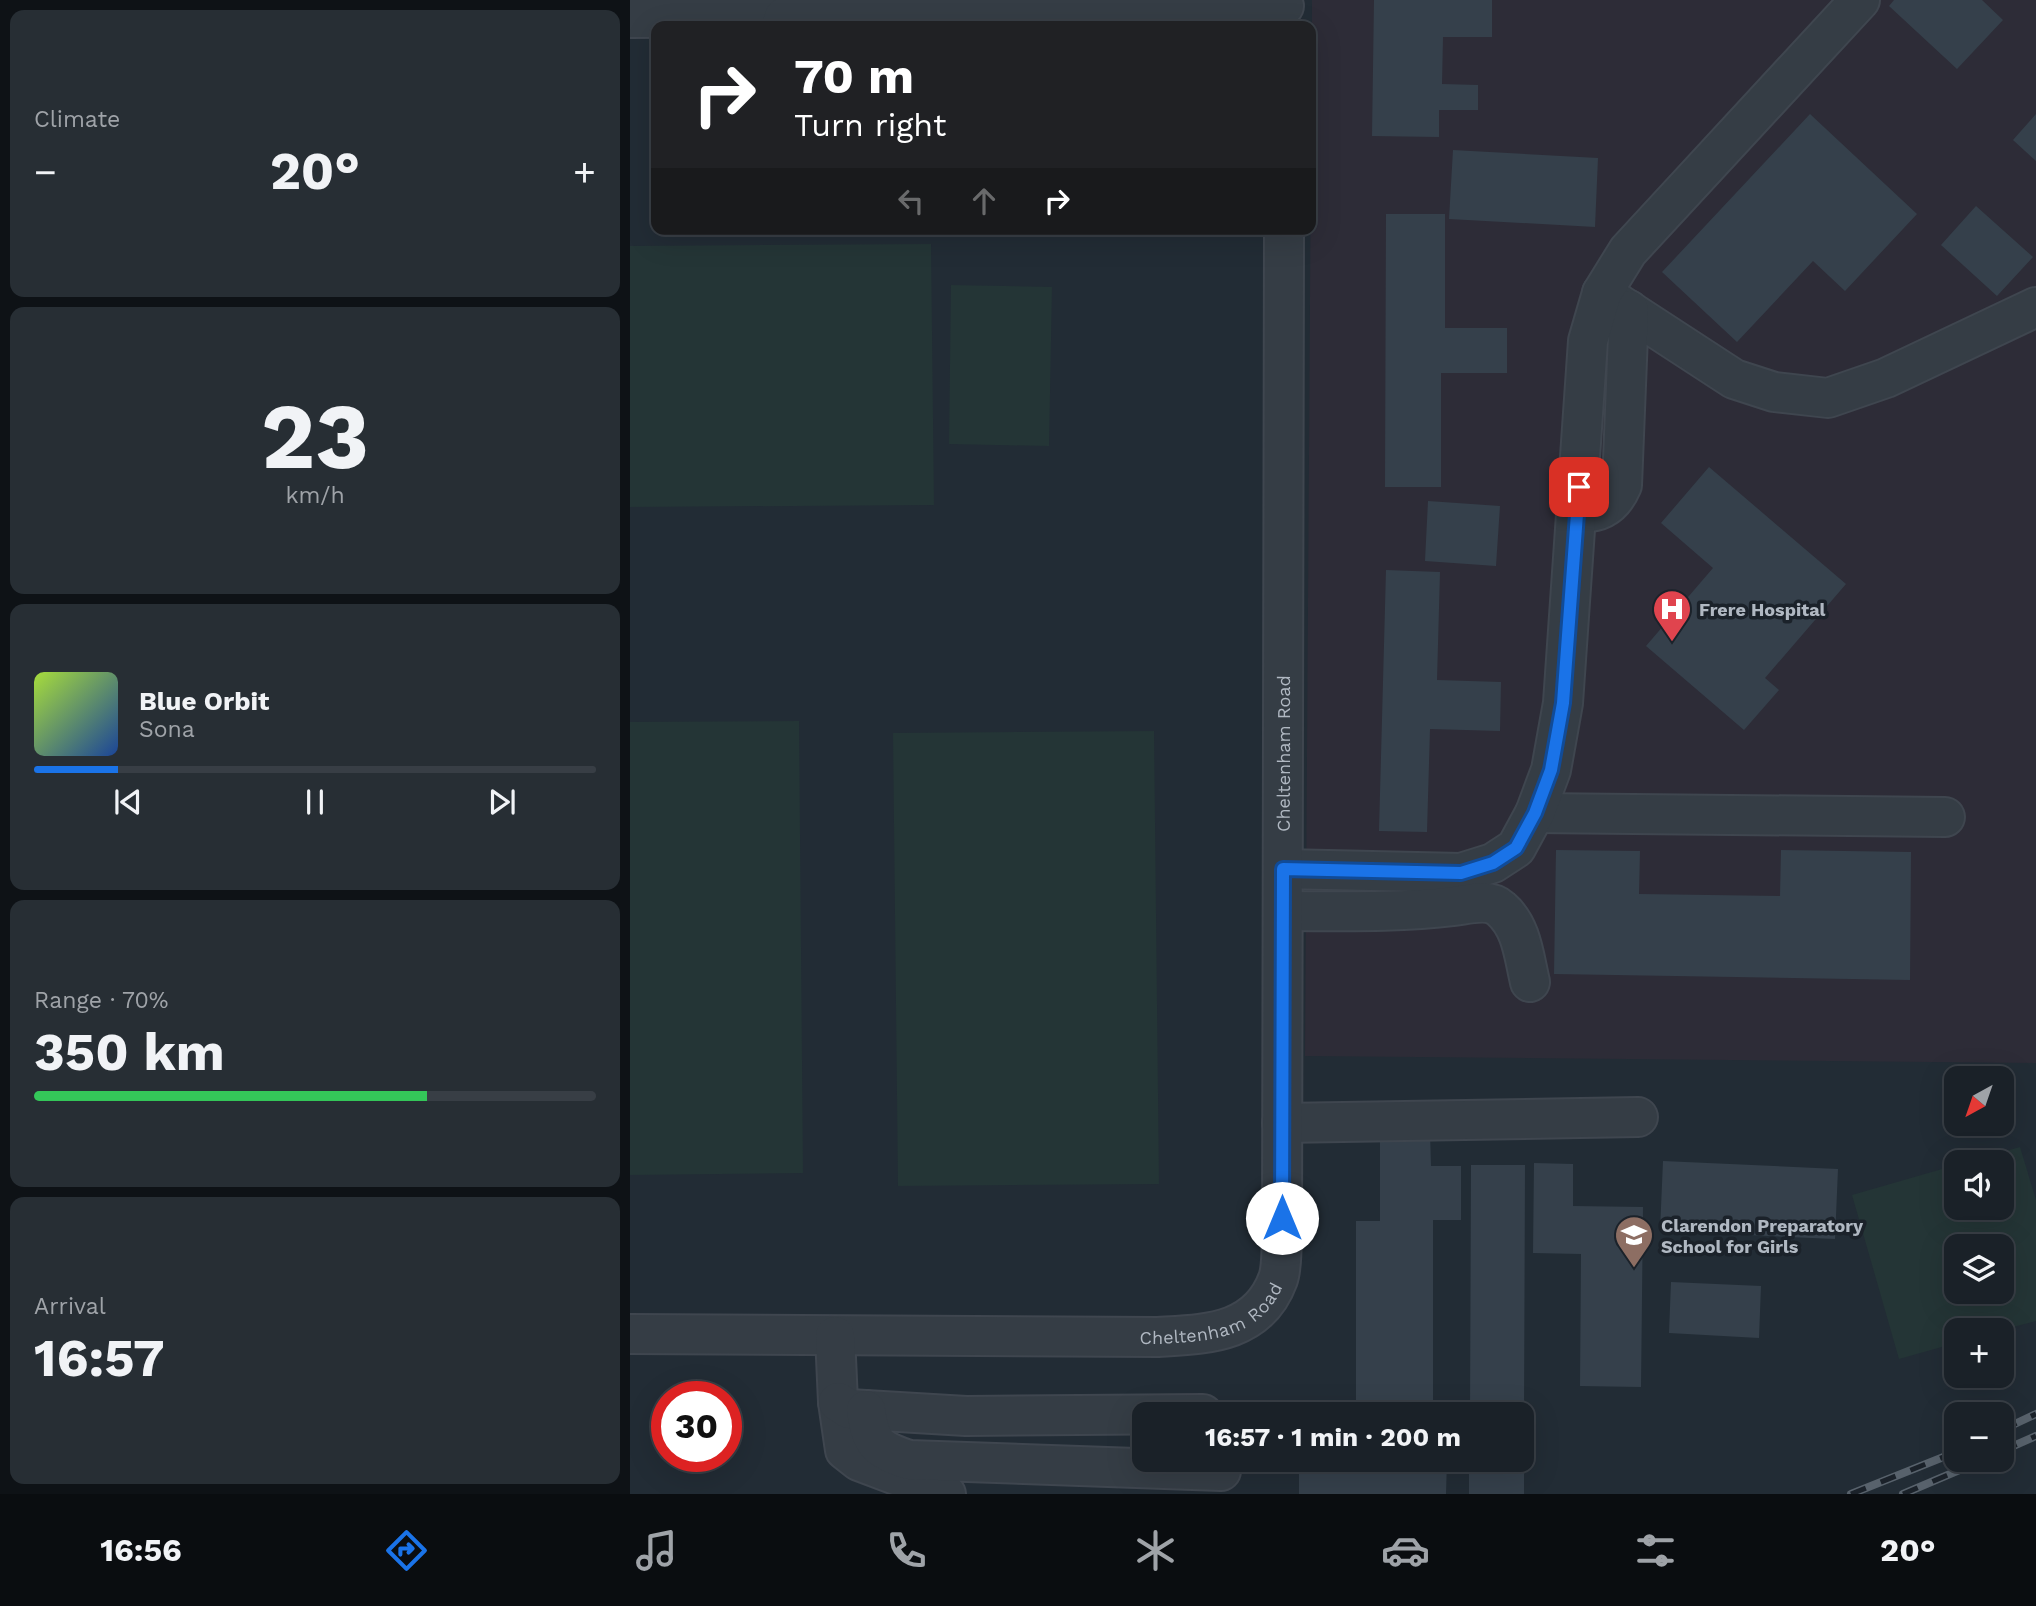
<!DOCTYPE html>
<html lang="en">
<head>
<meta charset="utf-8">
<style>
  body { margin:0; font-family:"Work Sans",sans-serif; background:#272e34; color:#f1f3f6; height:100vh; display:flex; flex-direction:column; font-size:26px; white-space:nowrap }
  * { box-sizing:border-box; margin:0 }
  p { font-size:23px; color:#9fa3a8 }
  .icon { flex:none; width:38px; height:38px; fill:none; stroke:currentColor; stroke-width:2; stroke-linecap:round; stroke-linejoin:round }
  .map { position:relative; flex:1; overflow:hidden }
  .panel { display:flex; flex-direction:column; gap:10px; padding:10px; background:#0e1216; width:630px }
  .panel>* { flex:none }
  .top-card { position:absolute; left:21px; top:21px; width:665px; height:214px; border-radius:14px; box-shadow:0 7px 28px #0002,0 0 0 2px #383e45; background:#202124; color:#fff; overflow:hidden }
  .needle { width:46px; rotate:220deg }
  .buttons { position:absolute; left:1314px; top:1066px; display:grid; gap:14px }
  .buttons a { display:grid; place-items:center; width:70px; height:70px; border-radius:14px; background:#1a2128; box-shadow:0 7px 28px #0002,0 0 0 2px #383e45; font-size:35px }
  .speed { position:absolute; left:21px; top:1381px; display:flex; gap:14px; font-size:35px; font-weight:700; text-align:center }
  .speed>* { display:grid; place-content:center; width:91px; height:91px; border-radius:50%; background:#1a2128; box-shadow:0 7px 28px #0002,0 0 0 2px #383e45; line-height:1 }
  .speed .limit { border:10px solid #d22; background:#fff; color:#111 }
  .pin { position:absolute; display:grid; place-items:center; width:60px; height:60px; color:#fff; margin:-30px; border-radius:14px; box-shadow:0 4px 10px #0006 }
  .me { position:absolute; width:77px; margin:-38px; rotate:0deg; stroke-linejoin:round; filter:drop-shadow(0 0 5px #0008) }
  .turn { display:flex; align-items:center; gap:24px; height:147px; padding:0 28px; font-size:32px }
  .turn .icon { width:91px; height:91px; stroke-width:2.5 }
  .turn b { display:block; font-size:49px; line-height:60px }
  .lanes { display:flex; align-items:center; height:66px; padding:0 28px; background:#0003; justify-content:center; gap:35px; direction:ltr }
  .lanes .off { opacity:.35 }
  .big { font-size:52px; font-weight:700; line-height:1.1 }
  .panel .tile { flex:1; display:flex; flex-direction:column; justify-content:center; gap:10px; min-width:0; padding:0 24px; border-radius:14px; background:#272e34 }
  .panel .dial { align-items:center; gap:0 }
  .dial b { font-size:91px; line-height:1 }
  .song { display:flex; align-items:center; gap:21px }
  .cover { width:84px; height:84px; border-radius:10px; background:linear-gradient(135deg,hsl(80 70% 55%),hsl(220 70% 35%)) }
  .played { height:7px; border-radius:4px; background:linear-gradient(90deg,#1a73e8 15%,#383e45 15%) }
  .keys { display:flex; justify-content:space-around; direction:ltr }
  .heat { display:flex; justify-content:space-between; align-items:center; font-size:38px; direction:ltr }
  .charge { height:10px; border-radius:5px; background:linear-gradient(90deg,#34c759 70%,#383e45 0) }
  .trip { position:absolute; left:502px; top:1402px; width:402px; height:70px; border-radius:14px; background:#1a2128; box-shadow:0 7px 28px #0002,0 0 0 2px #383e45; font-weight:700; line-height:70px; text-align:center }
  .tabs { display:flex; height:112px; justify-content:space-around; align-items:center; background:#0a0d10; color:#9fa3a8 }
  .tabs .icon { width:49px; height:49px }
  .tabs .selected { color:#1a73e8 }
  .tabs b { font-size:32px; color:#f1f3f6 }
  main { display:flex; flex:1; min-height:0 }
  .map>svg:first-child { display:block }
  .medical { fill:#2d2c37 }
  .green { fill:#243536; fill-rule:evenodd }
  .building { fill:#35404b }
  .lines { fill:none; stroke-linecap:round; stroke-linejoin:round }
  .minor-casing { stroke:#3f464f; stroke-width:42 }
  .minor { stroke:#353d45; stroke-width:38 }
  .rail-casing { stroke:#58626c; stroke-width:8 }
  .rail { stroke:#1b222a; stroke-width:5; stroke-dasharray:16; stroke-linecap:butt }
  .route-casing { stroke:#114b97; stroke-width:18 }
  .route { stroke:#1a73e8; stroke-width:12 }
  .labels { text-anchor:middle; dominant-baseline:central; stroke-width:7; stroke-linejoin:round; paint-order:stroke }
  .poi-label { font-size:18px; font-weight:bold; fill:#b0b8c2; stroke:#1b222a; text-anchor:start }
  .street-label { font-size:18px; fill:#b0b8c2; stroke:#1b222a }
</style>
</head>
<body>
<main>
<section class="panel">
<div class="tile"><p>Climate</p>
<div class="heat"><a>−</a><b class="big">20°</b><a>+</a></div>
</div>
<div class="tile dial"><b>23</b><p>km/h</p></div>
<div class="tile">
<div class="song"><i class="cover"></i><div><b>Blue Orbit</b><p>Sona</p></div></div>
<div class="played"></div>
<div class="keys"><svg class="icon" aria-label="previous" viewBox="0 0 24 24"><path d="M18 5L8 12l10 7zM5 5v14"/></svg><svg class="icon" aria-label="pause" viewBox="0 0 24 24"><path d="M8 5v14M16 5v14"/></svg><svg class="icon" aria-label="next" viewBox="0 0 24 24"><path d="M6 5l10 7-10 7zM19 5v14"/></svg></div>
</div>
<div class="tile"><p>Range · 70%</p><b class="big">350 km</b><div class="charge"></div></div>
<div class="tile"><p>Arrival</p><b class="big">16:57</b></div>
</section>
<div class="map">
<svg width="1406" height="1494" viewBox="0 0 1406 1494">
  <rect width="100%" height="100%" fill="#222c35"/>
  <path class="medical" d="M 682,0 L 1406,0 L 1406,1063 L 675,1056 Z"/>
  <path class="green" d="M 301,244 L 304,505 L 0,507 L 0,246 Z
    M 321,285 L 422,287 L 419,446 L 319,444 Z
    M 169,721 L 173,1173 L 0,1175 L 0,722 Z
    M 524,731 L 529,1184 L 268,1186 L 263,733 Z
    M 1390,1147 L 1406,1200 L 1406,1321 L 1372,1330 L 1326,1330 L 1326,1343 L 1269,1359 L 1222,1195 L 1326,1165 L 1326,1208 L 1372,1208 L 1372,1162 L 1337,1162 ZM 1372,1246 L 1372,1292 L 1326,1292 L 1326,1246 Z"/>
  <path class="building" d="M 744,0 L 862,0 L 862,37 L 813,37 L 812,84 L 848,85 L 848,110 L 809,110 L 809,137 L 742,136 Z
    M 1264,0 L 1352,0 L 1373,20 L 1327,69 L 1259,6 Z
    M 1180,114 L 1287,214 L 1215,291 L 1183,261 L 1107,342 L 1032,272 Z
    M 1406,114 L 1406,161 L 1383,140 Z
    M 823,150 L 968,158 L 965,227 L 819,219 Z
    M 1346,206 L 1403,257 L 1367,296 L 1311,245 Z
    M 756,214 L 815,214 L 815,328 L 877,328 L 877,373 L 811,373 L 811,487 L 755,487 Z
    M 1079,467 L 1216,584 L 1135,678 L 1149,690 L 1114,730 L 1016,646 L 1083,568 L 1031,523 Z
    M 798,501 L 870,506 L 866,566 L 795,561 Z
    M 756,570 L 810,572 L 807,680 L 871,682 L 870,731 L 800,729 L 797,832 L 749,831 Z
    M 926,850 L 1010,851 L 1009,894 L 1150,896 L 1151,850 L 1281,852 L 1280,980 L 924,974 Z
    M 750,1133 L 800,1133 L 801,1166 L 831,1166 L 831,1220 L 803,1220 L 803,1406 L 726,1406 L 726,1221 L 750,1221 Z
    M 1033,1161 L 1208,1169 L 1205,1239 L 1030,1231 Z
    M 904,1163 L 943,1164 L 943,1206 L 1013,1207 L 1011,1387 L 950,1386 L 951,1254 L 903,1253 Z
    M 841,1165 L 895,1165 L 894,1414 L 840,1414 Z
    M 1041,1282 L 1131,1286 L 1129,1338 L 1039,1333 Z
    M 669,1460 L 817,1460 L 816,1494 L 669,1494 Z
    M 839,1460 L 894,1460 L 894,1494 L 839,1494 Z"/>
  <g class="lines">
    <defs>
      <g id="minor">
        <path d="M 0,18 L 154,17"/>
        <path d="M 151,26 L 154,17 L 171,5 L 654,6"/>
        <path d="M 972,293 L 1104,379 L 1144,392 L 1198,398 L 1256,378 L 1406,307"/>
        <path d="M 948,512 C 970,514 983,506 992,485 L 999,310"/>
        <path d="M 905,813 L 1315,817"/>
        <path d="M 653,869 L 831,873 L 863,863 L 886,848 L 905,813 L 921,770 L 933,703 L 958,341 L 972,293 L 998,251 L 1230,0"/>
        <path d="M 653,911 C 710,911 767,913 824,906 C 839,904 859,898 871,909 C 892,927 894,957 900,982"/>
        <path d="M 652,1123 L 1008,1117"/>
        <path id="s1" d="M 0,1334 L 528,1337 C 576,1334 628,1334 648,1279 C 652,1268 651,1252 652,1241 L 654,229"/>
        <path d="M 205,1336 L 208,1402 L 215,1450 L 229,1461 L 316,1494"/>
        <path d="M 208,1402 L 219,1409 L 336,1416 L 573,1414"/>
        <path d="M 236,1410 C 241,1444 246,1449 279,1460 L 591,1471"/>
      </g>
    </defs>
    <use href="#minor" class="minor-casing"/>
    <use href="#minor" class="minor"/>
    <defs>
      <path id="rail" d="M 1372,1430 L 1406,1414
        M 1372,1451 L 1406,1436
        M 1221,1494 L 1326,1452
        M 1273,1494 L 1353,1460"/>
    </defs>
    <use href="#rail" class="rail-casing"/>
    <use href="#rail" class="rail"/>
  </g>
  <g class="lines">
    <defs>
      <path id="route" d="M 652,1218 L 653,869 L 831,873 L 863,863 L 886,848 L 905,813 L 921,770 L 933,703 L 949,487"/>
    </defs>
    <use href="#route" class="route-casing"/>
    <use href="#route" class="route"/>
  </g>
  <defs>
    <symbol id="hospital-pin" viewBox="-11 -11 22 30"><path d="M0 17L-7.5 6A9.5 9.5 0 1 1 7.5 6Z" fill="#e0444e" stroke="#1b222a"/><path d="M-5-5h3v3.5h4V-5h3V5h-3V1.5h-4V5h-3Z" fill="#fff"/></symbol>
    <symbol id="school-pin" viewBox="-11 -11 22 30"><path d="M0 17L-7.5 6A9.5 9.5 0 1 1 7.5 6Z" fill="#8d6e63" stroke="#1b222a"/><path d="M0-5L7-2L0 1L-7-2ZM-4 1L0 2.5L4 1V4Q0 6-4 4Z" fill="#fff"/></symbol>
  </defs>
  <g fill-rule="evenodd">
    <use href="#hospital-pin" x="1020" y="587" width="44" height="60"/>
    <use href="#school-pin" x="982" y="1213" width="44" height="60"/>
  </g>
  <g class="labels">
    <g class="poi-label">
      <text x="1069" y="609">Frere Hospital</text>
      <text x="1031" y="1225">Clarendon Preparatory<tspan x="1031" dy="21">School for Girls</tspan></text>
    </g>
    <g class="street-label">
      <text stroke="none"><textPath href="#s1" startOffset="1197">Cheltenham Road</textPath></text>
      <text stroke="none"><textPath href="#s1" startOffset="588">Cheltenham Road</textPath></text>
    </g>
  </g>
</svg>
<div class="buttons">
<a><svg class="needle" viewBox="-14 -14 28 28"><path d="M0-13l5 13h-10z" fill="#e53935"/><path d="M0 13l5-13h-10z" fill="#9fa3a8"/></svg></a>
<a><svg class="icon" aria-label="sound" viewBox="0 0 24 24"><path d="M4 9h4l5-4v14l-5-4H4zM17 9q2 3 0 6"/></svg></a>
<a><svg class="icon" aria-label="layers" viewBox="0 0 24 24"><path d="M12 4l9 5-9 5-9-5zM3 14l9 5 9-5"/></svg></a>
<a>+</a>
<a>−</a>
</div>
<div class="speed"><div class="limit">30</div></div>
<div class="pin" style="left:949px;top:487px;background:#d93025"><svg class="icon" aria-label="arrive" viewBox="0 0 24 24"><path d="M6 21V4h12l-3 4 3 4H6"/></svg></div>
<svg class="me" style="left:652px;top:1218px" viewBox="-20 -20 40 40"><circle r="19" fill="#fff"/><path d="M0-13L10 11 0 6-10 11z" fill="#1a73e8"/></svg>
<div class="trip">16:57 · 1 min · 200 m</div>
<div class="top-card">
<div class="turn"><svg class="icon" aria-label="right" viewBox="0 0 24 24"><path d="M7 20v-9h11M14 6l5 5-5 5"/></svg><div><b>70 m</b>Turn right</div></div>
<div class="lanes"><svg class="icon off" aria-label="left" viewBox="0 0 24 24"><path d="M17 20v-9H6M10 6l-5 5 5 5"/></svg><svg class="icon off" aria-label="ahead" viewBox="0 0 24 24"><path d="M12 20V5M6 11l6-6 6 6"/></svg><svg class="icon" aria-label="right" viewBox="0 0 24 24"><path d="M7 20v-9h11M14 6l5 5-5 5"/></svg></div>
</div>
</div>
</main>
<nav class="tabs">
<b>16:56</b>
<svg class="icon selected" aria-label="directions" viewBox="0 0 24 24"><path d="M12 3l9 9-9 9-9-9zM9 14v-3h6M13 9l2 2-2 2"/></svg>
<svg class="icon" aria-label="music" viewBox="0 0 24 24"><path d="M9 18V5l10-2v13"/><circle cx="6" cy="18" r="3"/><circle cx="16" cy="16" r="3"/></svg>
<svg class="icon" aria-label="phone" viewBox="0 0 24 24"><path d="M5 4h4l2 5-3 2q2 4 5 5l2-3 5 2v4C11 20 4 13 5 4z"/></svg>
<svg class="icon" aria-label="climate" viewBox="0 0 24 24"><path d="M12 3v18M4 7l16 10M4 17L20 7"/></svg>
<svg class="icon" aria-label="car" viewBox="0 0 24 24"><path d="M5 17H2v-5l4-1 3-4h7l3 4 3 1v5h-3M9 17h6M6 11h13"/><circle cx="7" cy="17" r="2"/><circle cx="17" cy="17" r="2"/></svg>
<svg class="icon" aria-label="filters" viewBox="0 0 24 24"><path d="M4 7h16M4 17h16"/><circle cx="9" cy="7" r="2"/><circle cx="15" cy="17" r="2"/></svg>
<b>20°</b>
</nav>
</body>
</html>
